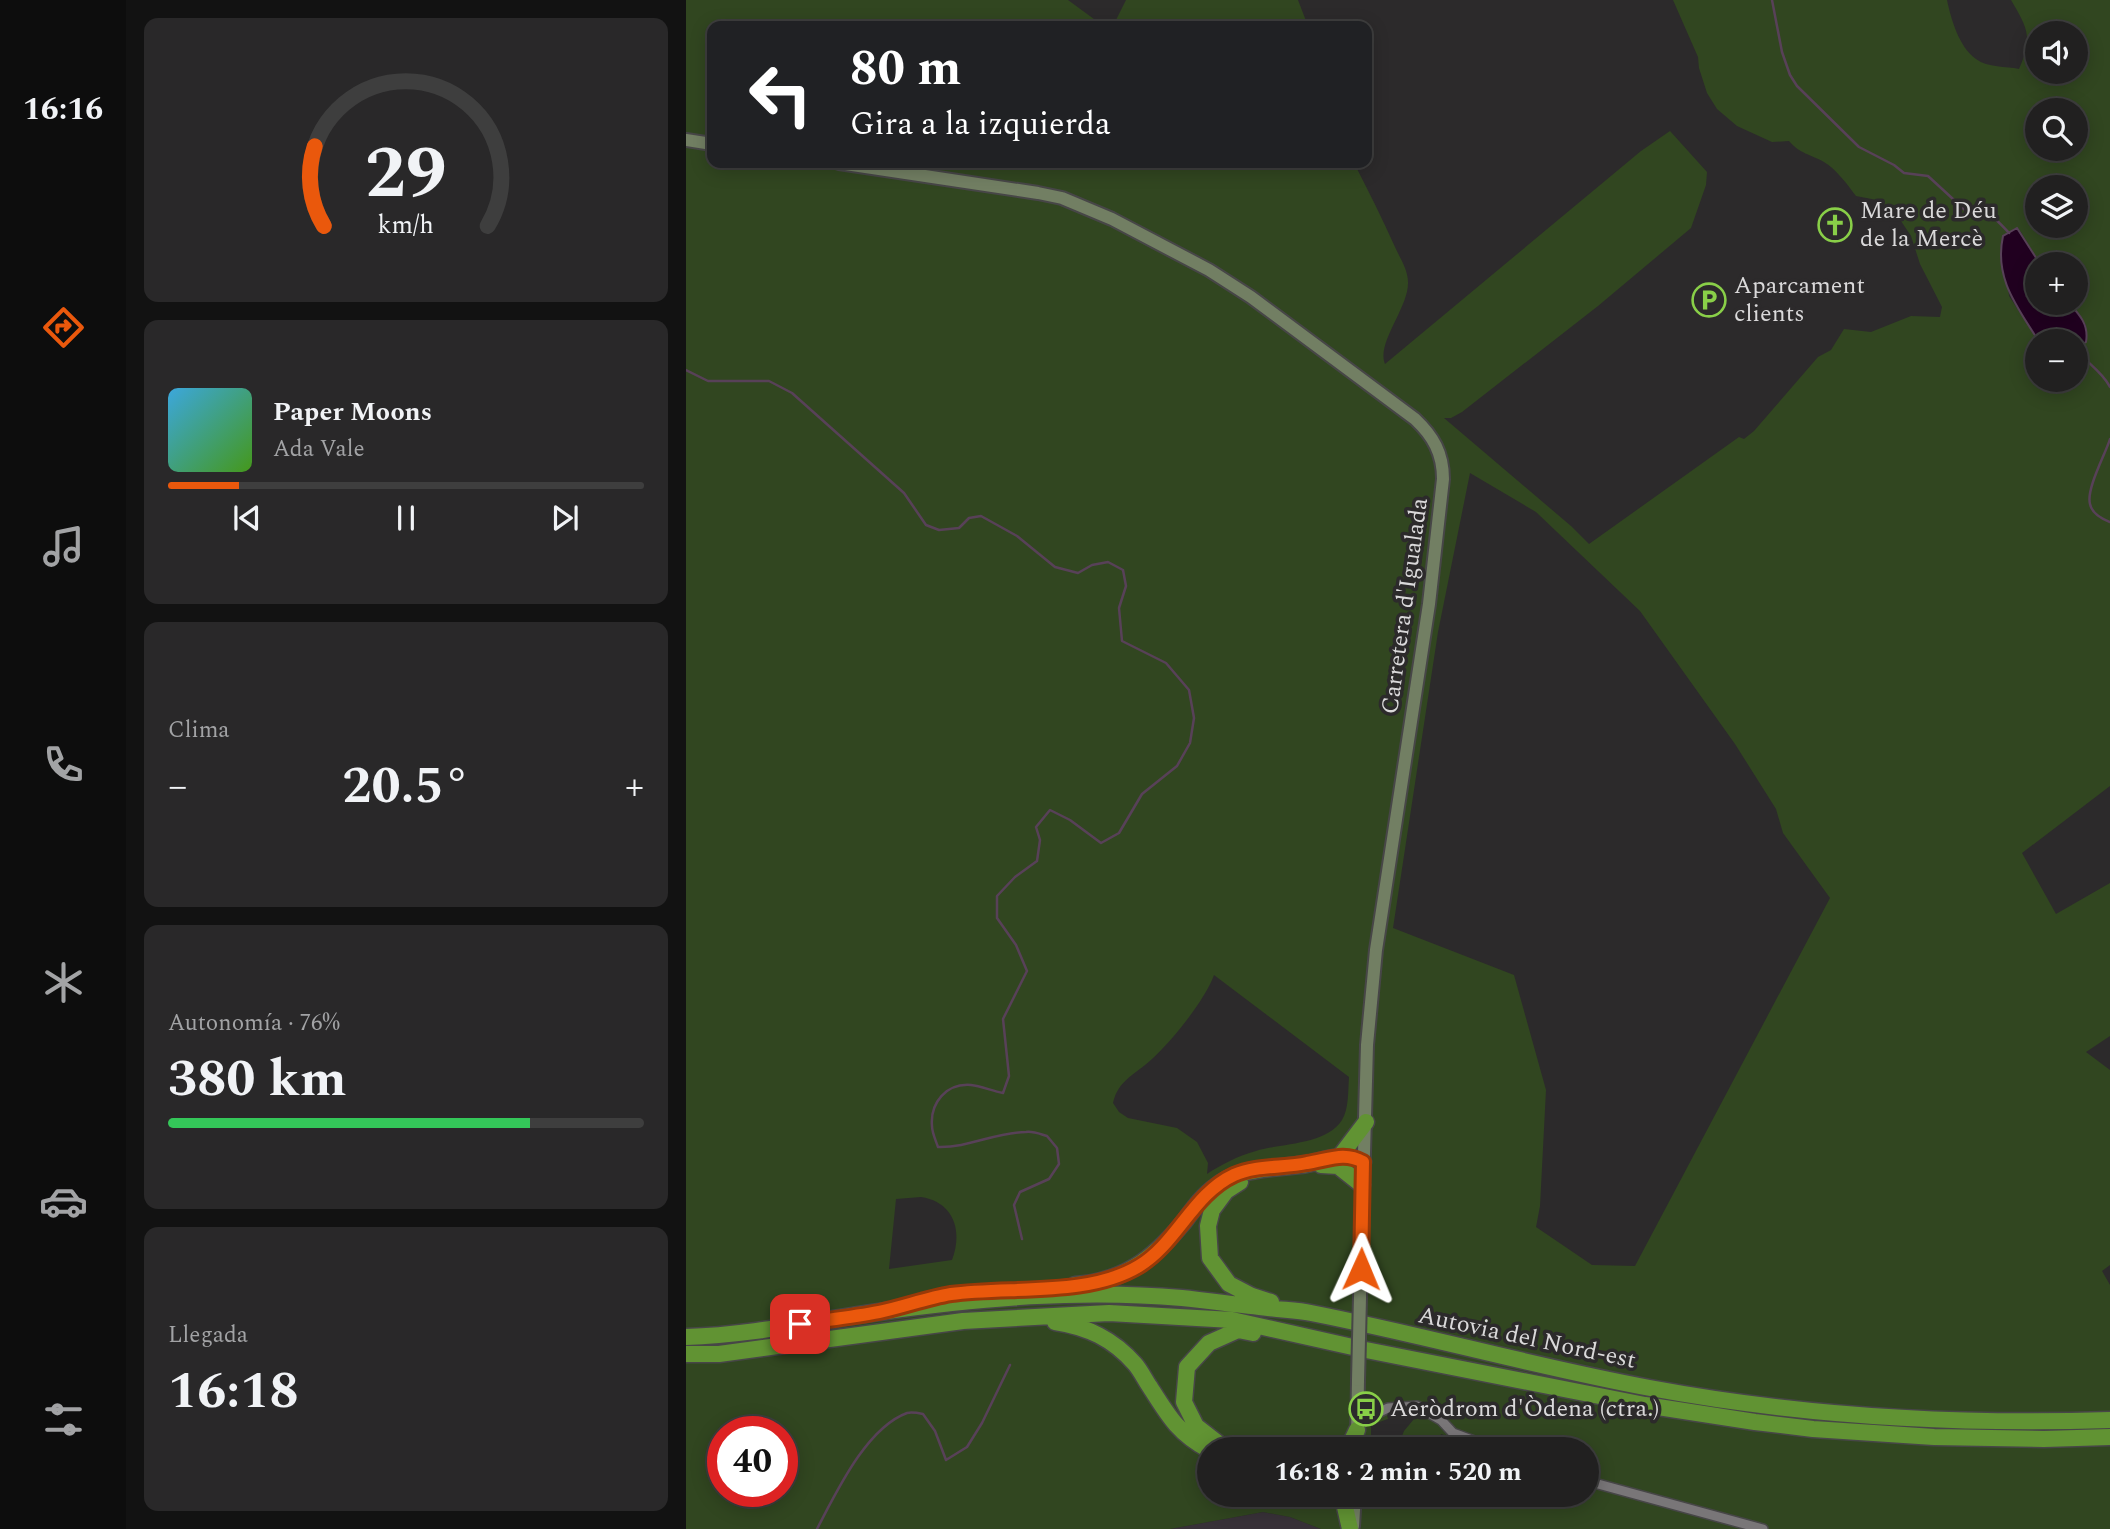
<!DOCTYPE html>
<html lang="es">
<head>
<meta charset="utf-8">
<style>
  body { margin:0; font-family:Spectral,serif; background:#292829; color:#f1f3f6; height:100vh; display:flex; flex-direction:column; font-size:26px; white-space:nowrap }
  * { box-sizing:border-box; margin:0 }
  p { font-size:23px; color:#a2a3a5 }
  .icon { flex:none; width:38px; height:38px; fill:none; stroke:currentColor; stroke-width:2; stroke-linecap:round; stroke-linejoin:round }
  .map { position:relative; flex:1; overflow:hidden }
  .drawer { display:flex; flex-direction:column; gap:18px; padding:18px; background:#121212; width:560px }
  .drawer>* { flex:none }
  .guide { position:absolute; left:21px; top:21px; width:665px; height:147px; border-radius:14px; box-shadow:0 4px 18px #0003,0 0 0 2px #3e3e3e; background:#202124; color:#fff; overflow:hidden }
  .tools { position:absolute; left:1339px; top:21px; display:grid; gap:14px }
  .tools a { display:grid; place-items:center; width:63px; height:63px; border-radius:50%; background:#212020; box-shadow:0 4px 18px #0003,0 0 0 2px #3e3e3e; font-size:35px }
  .speed { position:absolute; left:21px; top:1416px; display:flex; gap:14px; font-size:35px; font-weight:700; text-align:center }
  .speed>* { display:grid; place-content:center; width:91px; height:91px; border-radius:50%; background:#212020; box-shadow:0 4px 18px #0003,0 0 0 2px #3e3e3e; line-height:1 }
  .speed .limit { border:10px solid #d22; background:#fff; color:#111 }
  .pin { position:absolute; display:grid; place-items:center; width:60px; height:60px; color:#fff; margin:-30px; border-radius:14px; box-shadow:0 4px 10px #0006 }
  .me { position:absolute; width:77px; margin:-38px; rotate:1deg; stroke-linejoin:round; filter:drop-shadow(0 0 5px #0008) }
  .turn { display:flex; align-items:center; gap:24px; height:147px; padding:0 28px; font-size:32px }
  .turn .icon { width:91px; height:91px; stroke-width:2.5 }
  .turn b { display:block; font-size:49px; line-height:60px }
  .big { font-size:52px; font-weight:700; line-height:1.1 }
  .drawer .tile { flex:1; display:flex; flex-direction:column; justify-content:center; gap:10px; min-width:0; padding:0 24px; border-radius:14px; background:#292829 }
  .drawer .dial { align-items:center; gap:0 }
  .dial svg { height:182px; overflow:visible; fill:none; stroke:#3e3e3e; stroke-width:7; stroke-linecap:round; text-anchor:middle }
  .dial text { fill:#f1f3f6; stroke:none }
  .song { display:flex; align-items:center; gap:21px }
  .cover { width:84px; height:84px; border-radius:10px; background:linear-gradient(135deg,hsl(200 70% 55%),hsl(100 70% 35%)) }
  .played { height:7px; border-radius:4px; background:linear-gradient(90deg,#ea580c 15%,#3e3e3e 15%) }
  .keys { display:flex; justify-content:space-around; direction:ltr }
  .heat { display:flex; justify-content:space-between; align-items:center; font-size:38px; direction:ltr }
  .charge { height:10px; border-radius:5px; background:linear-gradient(90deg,#34c759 76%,#3e3e3e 0) }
  .trip { position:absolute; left:511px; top:1437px; width:402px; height:70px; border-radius:35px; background:#212020; box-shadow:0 4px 18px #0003,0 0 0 2px #3e3e3e; font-weight:700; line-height:70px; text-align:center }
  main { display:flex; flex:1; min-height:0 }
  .menu { display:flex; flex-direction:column; width:126px; justify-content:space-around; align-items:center; background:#0d0d0d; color:#a2a3a5 }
  .menu .icon { width:49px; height:49px }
  .menu .selected { color:#ea580c }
  .menu b { font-size:32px; color:#f1f3f6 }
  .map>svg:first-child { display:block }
  .built { fill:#383138 }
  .green { fill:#314620; fill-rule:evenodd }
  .water { fill:#210020; stroke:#584158; stroke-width:2 }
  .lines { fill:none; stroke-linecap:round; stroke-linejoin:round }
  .stream { stroke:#584158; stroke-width:2.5 }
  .street-casing { stroke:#474647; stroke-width:12 }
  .secondary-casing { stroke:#474647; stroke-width:16 }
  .highway-casing { stroke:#474647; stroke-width:19 }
  .street { stroke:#797678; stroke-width:9 }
  .secondary { stroke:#727f63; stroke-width:12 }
  .highway { stroke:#619333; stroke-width:16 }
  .secondary-bridge-casing { stroke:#474647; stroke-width:16; stroke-linecap:butt }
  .secondary-bridge { stroke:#727f63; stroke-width:12 }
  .route-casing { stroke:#983908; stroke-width:18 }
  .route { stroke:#ea580c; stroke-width:12 }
  .labels { text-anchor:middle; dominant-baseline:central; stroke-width:7; stroke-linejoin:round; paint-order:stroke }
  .poi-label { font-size:24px; fill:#dad9da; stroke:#2c2a2b; text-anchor:start }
  .street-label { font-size:24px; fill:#dad9da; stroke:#2c2a2b }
</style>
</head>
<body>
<main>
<nav class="menu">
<b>16:16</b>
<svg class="icon selected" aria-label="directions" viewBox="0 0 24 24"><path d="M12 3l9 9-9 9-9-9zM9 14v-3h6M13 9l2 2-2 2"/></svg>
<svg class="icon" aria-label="music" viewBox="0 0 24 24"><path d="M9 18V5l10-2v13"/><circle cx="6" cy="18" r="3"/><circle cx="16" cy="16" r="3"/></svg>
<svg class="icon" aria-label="phone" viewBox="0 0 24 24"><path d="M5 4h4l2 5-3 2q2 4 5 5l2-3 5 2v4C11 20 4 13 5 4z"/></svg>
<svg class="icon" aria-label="climate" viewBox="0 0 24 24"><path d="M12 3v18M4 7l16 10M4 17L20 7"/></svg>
<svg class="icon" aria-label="car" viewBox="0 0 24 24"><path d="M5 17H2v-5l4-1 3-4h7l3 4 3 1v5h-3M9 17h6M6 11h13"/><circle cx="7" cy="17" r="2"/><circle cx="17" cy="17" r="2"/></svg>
<svg class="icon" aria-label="filters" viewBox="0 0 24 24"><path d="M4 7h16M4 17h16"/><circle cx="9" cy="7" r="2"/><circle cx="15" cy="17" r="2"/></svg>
</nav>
<section class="drawer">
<div class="tile dial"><svg viewBox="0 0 100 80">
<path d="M14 69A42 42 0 1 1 86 69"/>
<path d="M14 69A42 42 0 0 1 10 34" stroke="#ea580c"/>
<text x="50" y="56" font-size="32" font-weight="700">29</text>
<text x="50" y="72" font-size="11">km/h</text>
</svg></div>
<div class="tile">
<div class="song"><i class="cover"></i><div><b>Paper Moons</b><p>Ada Vale</p></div></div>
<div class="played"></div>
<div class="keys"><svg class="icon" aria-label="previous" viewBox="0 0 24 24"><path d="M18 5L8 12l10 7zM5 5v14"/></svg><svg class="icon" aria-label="pause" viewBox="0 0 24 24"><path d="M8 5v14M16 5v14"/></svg><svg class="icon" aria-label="next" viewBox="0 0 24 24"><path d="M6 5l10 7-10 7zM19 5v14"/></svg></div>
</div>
<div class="tile"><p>Clima</p>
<div class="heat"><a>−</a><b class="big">20.5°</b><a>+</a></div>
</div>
<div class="tile"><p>Autonomía · 76%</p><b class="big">380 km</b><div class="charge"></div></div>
<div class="tile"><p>Llegada</p><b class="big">16:18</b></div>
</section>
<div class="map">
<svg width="1424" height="1529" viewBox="0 0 1424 1529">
  <rect width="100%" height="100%" fill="#2c2a2b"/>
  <path class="built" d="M 577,1512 L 604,1517 L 635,1529 L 484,1529 Z"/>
  <path class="green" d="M 0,0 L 382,0 L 412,22 L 415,26 L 26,26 L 26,163 L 668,163 C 682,190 696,218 709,247 C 714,258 722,270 722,282 C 723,307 690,343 699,364 L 955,151 L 984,131 L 1021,172 L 1020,185 L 1005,228 L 912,306 L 776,412 L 765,418 L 758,418 L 885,526 L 903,544 L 1053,437 L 1058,439 L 1068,431 L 1132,357 L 1145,350 L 1158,329 L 1185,332 L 1225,316 L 1254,317 L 1256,307 L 1234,264 L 1225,236 L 1209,212 L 1191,200 L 1170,196 C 1161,184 1150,169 1138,162 C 1124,154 1114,154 1103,141 L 1086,142 L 1051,126 L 1031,109 L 1021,93 L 1013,68 L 1012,57 L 987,0 L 1261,0 C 1265,19 1273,47 1290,59 C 1302,68 1320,66 1333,69 C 1347,37 1342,29 1325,0 L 1424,0 L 1424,786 L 1336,853 L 1370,914 L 1424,883 L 1424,1036 L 1400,1052 L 1424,1070 L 1424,1265 L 1416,1271 L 1424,1285 L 1424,1529 L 635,1529 L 604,1517 L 577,1512 L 484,1529 L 0,1529 ZM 1351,33 L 1390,33 L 1390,72 L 1351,72 ZM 1351,110 L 1390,110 L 1390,149 L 1351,149 ZM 1351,187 L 1390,187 L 1390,226 L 1351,226 ZM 1330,228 L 1335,232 L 1354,264 L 1390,264 L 1390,303 L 1383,303 L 1400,325 L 1400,342 L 1390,348 L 1390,380 L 1351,380 L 1351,341 L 1356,341 L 1350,337 L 1323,296 L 1317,237 ZM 784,473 L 850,512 L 954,611 L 1049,744 L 1090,809 L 1097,833 L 1144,898 L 949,1266 L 906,1265 L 850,1227 L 854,1206 L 860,1090 L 828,975 L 707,928 L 752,632 ZM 528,975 L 663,1077 C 662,1090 663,1109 656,1120 C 640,1145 596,1143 570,1151 C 552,1156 536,1164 521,1174 L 522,1163 L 511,1142 L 491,1128 L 442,1118 L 433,1112 L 427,1103 C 432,1080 450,1074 466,1059 C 486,1041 519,1000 528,975 ZM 235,1197 C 268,1202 277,1231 266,1260 L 203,1269 L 210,1199 ZM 713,1415 L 723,1415 L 728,1419 L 718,1431 L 711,1449 L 751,1449 L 755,1434 L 801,1449 L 901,1449 L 901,1494 L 694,1494 L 692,1501 L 687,1494 L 523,1494 L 523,1449 L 685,1449 L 685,1425 ZM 37,1432 L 96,1432 L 96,1491 L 37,1491 Z
    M 440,0 L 612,0 L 622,26 L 427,26 Z"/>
  <path class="water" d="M 1331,228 L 1354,264 L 1351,264 L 1351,303 L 1383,303 C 1394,315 1403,325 1400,342 L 1390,348 L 1390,341 L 1356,341 L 1350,337 C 1330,305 1308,277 1317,236 Z"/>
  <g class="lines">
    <path class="stream" d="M 1086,0 L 1096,52 L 1104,75 L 1111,86 L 1173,147 L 1208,165 L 1218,173 L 1242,176 L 1280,211 C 1302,208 1309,218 1323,233
      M 1390,349 C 1400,363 1415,370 1424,387
      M 0,370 L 22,381 L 83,381 L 106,393 L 218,493 L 240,525 L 253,530 L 273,528 L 283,518 L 295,516 L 331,536 L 369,567 L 392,573 L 406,565 L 422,562 L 437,570 L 440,586 L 433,608 L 436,641 L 480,663 L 503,690 L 508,718 L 504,743 L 491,766 L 456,794 L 433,833 L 415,843 L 384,820 L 364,810 L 350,827 L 354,840 L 351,861 L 329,877 L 311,896 L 311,918 L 330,945 L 341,971 L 317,1019 L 323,1076 L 317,1093 C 306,1091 295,1086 285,1085 C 260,1083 244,1103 246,1126 C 246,1133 250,1141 252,1147 C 283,1148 309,1132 340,1132 C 347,1131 354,1134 361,1136 L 371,1148 L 373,1164 L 363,1179 L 334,1192 L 328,1205 L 336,1239
      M 1424,439 C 1419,455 1400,489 1404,504 C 1406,514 1416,519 1424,522
      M 131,1529 C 150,1493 180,1428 221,1413 C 225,1412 232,1413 237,1414 L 249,1431 L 260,1460 L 281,1447 L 296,1423 L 324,1365"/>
    <defs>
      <path id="street" d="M 671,1423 L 702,1408 L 731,1406 L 755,1420 L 767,1433 L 810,1449
        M 901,1481 L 1077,1529"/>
      <path id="secondary" d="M 0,140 L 26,144
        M 153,163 L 352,193 L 376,198 L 426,219 L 523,270 L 565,297 L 729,419 C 747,436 757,453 757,479 L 743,604 L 690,950 L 681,1045 L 674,1297
        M 671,1439 L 672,1380
        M 667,1526 L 669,1494"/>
      <path id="highway" d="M 655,1155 L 680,1122
        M 635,1165 L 652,1166 L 676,1185
        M 554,1182 L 540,1191 L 526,1210 L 522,1226 L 524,1258 L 543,1284 L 566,1296 L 585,1302
        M 389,1285 C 437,1282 467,1259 497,1223 C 506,1211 516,1196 529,1187 C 556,1166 589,1169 621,1164 C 642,1160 658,1151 677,1162
        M 369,1322 C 402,1327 427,1339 449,1364 C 455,1371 459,1380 464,1387 C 483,1417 492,1433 523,1450
        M 0,1337 C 65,1335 129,1321 193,1312 C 293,1298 395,1289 496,1298 C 524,1301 553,1305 582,1308 C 596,1310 611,1310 625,1313 C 738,1335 850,1367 964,1388 C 1115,1416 1270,1425 1424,1420
        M 0,1354 L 33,1354 L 277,1321 L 423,1313 L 546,1320 L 680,1350 L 959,1405 L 1069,1422 L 1127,1429 L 1248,1437 L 1358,1439 L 1424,1437
        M 543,1449 L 537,1447 L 510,1426 L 498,1402 L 501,1367 L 523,1343 L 552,1330 L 567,1333
        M 662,1449 L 671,1430
        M 656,1494 L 664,1529"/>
    </defs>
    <use href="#street" class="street-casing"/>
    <use href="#secondary" class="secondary-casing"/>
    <use href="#highway" class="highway-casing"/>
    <use href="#street" class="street"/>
    <use href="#secondary" class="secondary"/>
    <use href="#highway" class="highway"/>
    <defs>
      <path id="secondary-bridge" d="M 672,1380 L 674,1297"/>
    </defs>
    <use href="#secondary-bridge" class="secondary-bridge-casing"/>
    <use href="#secondary-bridge" class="secondary-bridge"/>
  </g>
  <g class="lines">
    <defs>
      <path id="route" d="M 114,1324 C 140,1320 167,1317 193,1312 C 217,1307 241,1298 265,1294 C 323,1286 402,1297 453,1266 C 491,1243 507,1194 548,1175 C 570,1165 598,1168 621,1163 C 642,1160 658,1151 677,1162 L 675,1269"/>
    </defs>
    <use href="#route" class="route-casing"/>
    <use href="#route" class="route"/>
  </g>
  <defs>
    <symbol id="church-ring" viewBox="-11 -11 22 22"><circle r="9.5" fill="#2c2a2b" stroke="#89cf48" stroke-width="1.5"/><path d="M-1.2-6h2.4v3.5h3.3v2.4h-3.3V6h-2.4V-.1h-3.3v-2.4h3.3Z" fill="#89cf48"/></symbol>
    <symbol id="parking-ring" viewBox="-11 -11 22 22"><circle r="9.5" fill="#2c2a2b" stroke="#89cf48" stroke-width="1.5"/><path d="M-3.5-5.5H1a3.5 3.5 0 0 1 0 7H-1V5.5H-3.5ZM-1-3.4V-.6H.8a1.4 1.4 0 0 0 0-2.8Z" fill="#89cf48"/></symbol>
    <symbol id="bus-ring" viewBox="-11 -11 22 22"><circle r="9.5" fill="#2c2a2b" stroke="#89cf48" stroke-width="1.5"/><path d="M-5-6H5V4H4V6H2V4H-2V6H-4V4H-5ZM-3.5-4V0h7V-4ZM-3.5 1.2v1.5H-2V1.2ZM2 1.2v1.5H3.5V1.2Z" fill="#89cf48"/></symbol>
  </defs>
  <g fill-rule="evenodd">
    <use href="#church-ring" x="1130" y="206" width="38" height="38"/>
    <use href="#parking-ring" x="1004" y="281" width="38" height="38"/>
    <use href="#bus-ring" x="661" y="1390" width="38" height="38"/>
  </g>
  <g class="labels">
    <g class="poi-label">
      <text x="1174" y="211">Mare de Déu<tspan x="1174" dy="28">de la Mercè</tspan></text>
      <text x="1048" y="286">Aparcament<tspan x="1048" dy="28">clients</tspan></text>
      <text x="704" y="1409">Aeròdrom d'Òdena (ctra.)</text>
    </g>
    <g class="street-label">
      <text transform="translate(719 606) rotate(-82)">Carretera d'Igualada</text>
      <text transform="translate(841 1338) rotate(12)">Autovia del Nord-est</text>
    </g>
  </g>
</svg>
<div class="tools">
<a><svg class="icon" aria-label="sound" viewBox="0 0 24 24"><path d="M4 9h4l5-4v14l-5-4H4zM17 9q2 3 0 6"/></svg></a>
<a><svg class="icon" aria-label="search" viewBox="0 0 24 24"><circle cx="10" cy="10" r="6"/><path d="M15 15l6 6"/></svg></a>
<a><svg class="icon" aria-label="layers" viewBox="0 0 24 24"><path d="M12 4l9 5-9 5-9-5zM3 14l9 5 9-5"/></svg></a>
<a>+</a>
<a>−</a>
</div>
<div class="speed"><div class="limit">40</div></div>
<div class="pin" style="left:114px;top:1324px;background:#d93025"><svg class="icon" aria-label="arrive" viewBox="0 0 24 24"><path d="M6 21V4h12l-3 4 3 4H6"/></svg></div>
<svg class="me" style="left:675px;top:1269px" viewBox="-20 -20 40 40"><path d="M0-17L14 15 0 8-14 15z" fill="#ea580c" stroke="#fff" stroke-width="4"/></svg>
<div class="trip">16:18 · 2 min · 520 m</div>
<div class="guide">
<div class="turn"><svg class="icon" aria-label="left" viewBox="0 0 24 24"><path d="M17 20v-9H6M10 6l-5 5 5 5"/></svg><div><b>80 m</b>Gira a la izquierda</div></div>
</div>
</div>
</main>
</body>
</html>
